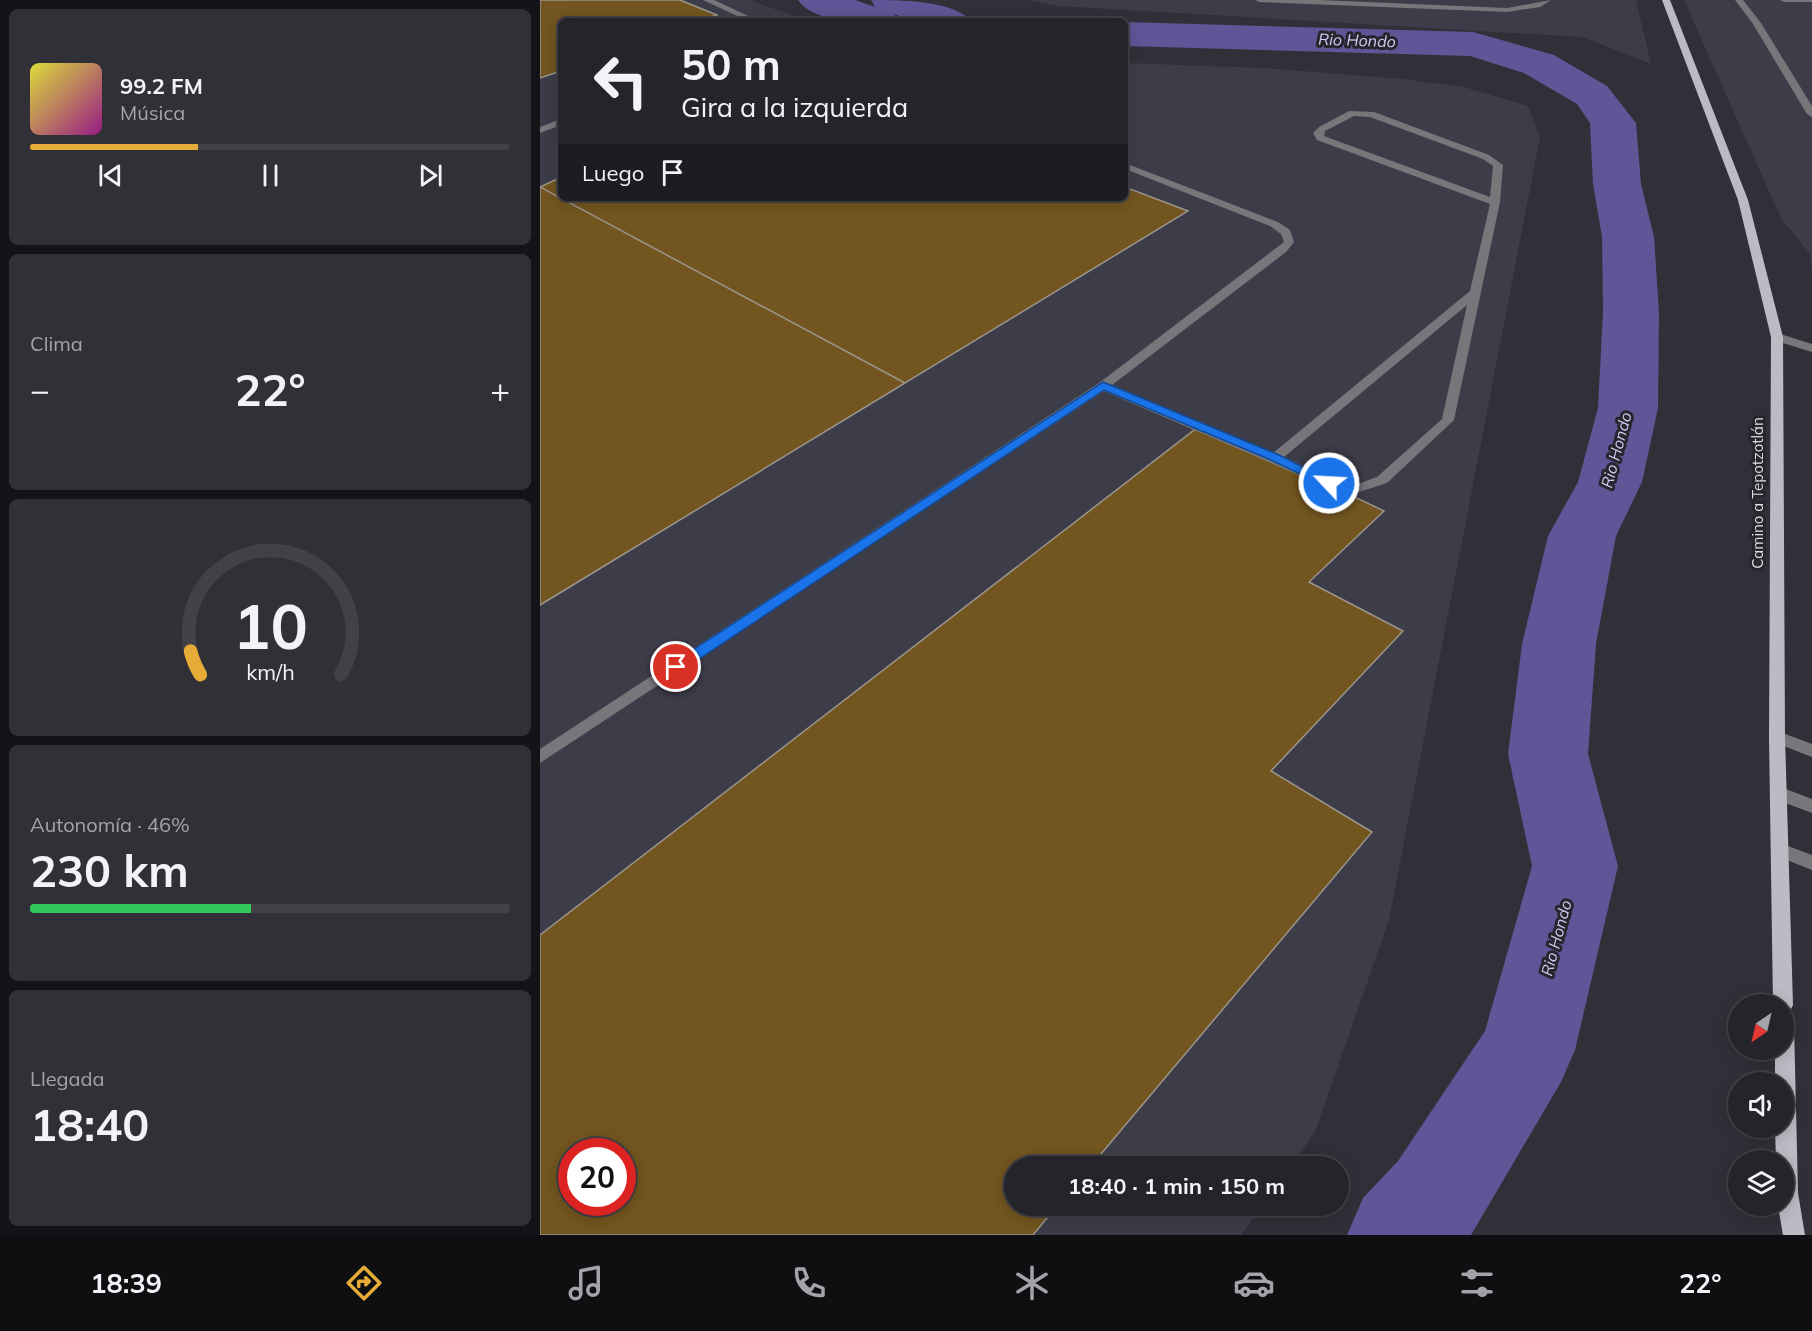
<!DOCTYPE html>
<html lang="es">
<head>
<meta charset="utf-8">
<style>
  body { margin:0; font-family:Mulish,sans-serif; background:#313037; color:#f1f3f6; height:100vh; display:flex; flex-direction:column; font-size:22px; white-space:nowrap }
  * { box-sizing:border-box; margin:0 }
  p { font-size:20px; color:#a3a4a9 }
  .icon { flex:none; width:33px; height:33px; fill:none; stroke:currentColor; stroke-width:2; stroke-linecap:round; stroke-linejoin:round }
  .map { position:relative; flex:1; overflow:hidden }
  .panel { display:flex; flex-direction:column; gap:9px; padding:9px; background:#141418; width:540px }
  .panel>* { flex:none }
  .guide { position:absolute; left:18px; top:18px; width:570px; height:183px; border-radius:9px; box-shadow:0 3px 15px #0003,0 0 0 2px #424147; background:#25242b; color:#f1f3f6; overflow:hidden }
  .needle { width:39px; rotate:214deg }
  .buttons { position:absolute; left:1188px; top:994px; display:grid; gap:12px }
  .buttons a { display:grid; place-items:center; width:66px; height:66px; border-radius:50%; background:#25242b; box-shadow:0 3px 15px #0003,0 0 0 2px #424147; font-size:30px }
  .speed { position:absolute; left:18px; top:1138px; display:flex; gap:12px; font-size:30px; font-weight:700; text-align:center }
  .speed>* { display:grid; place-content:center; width:78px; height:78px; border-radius:50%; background:#25242b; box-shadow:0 3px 15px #0003,0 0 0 2px #424147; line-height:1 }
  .speed .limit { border:9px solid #d22; background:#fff; color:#111 }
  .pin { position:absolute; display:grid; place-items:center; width:51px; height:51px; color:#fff; margin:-26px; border:3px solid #fff; border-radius:50%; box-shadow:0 2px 6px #0007 }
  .me { position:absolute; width:66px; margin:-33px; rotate:295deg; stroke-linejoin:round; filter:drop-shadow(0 0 4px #0008) }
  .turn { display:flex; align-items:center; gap:21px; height:126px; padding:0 24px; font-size:27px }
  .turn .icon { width:78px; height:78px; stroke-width:2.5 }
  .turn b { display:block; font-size:42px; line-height:51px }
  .then { display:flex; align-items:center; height:57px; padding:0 24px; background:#0003; gap:12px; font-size:22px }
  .big { font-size:45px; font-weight:700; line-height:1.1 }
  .panel .tile { flex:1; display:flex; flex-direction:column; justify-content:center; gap:9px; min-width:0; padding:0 21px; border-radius:9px; background:#313037 }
  .panel .dial { align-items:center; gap:0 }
  .dial svg { height:156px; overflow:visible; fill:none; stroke:#424147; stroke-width:7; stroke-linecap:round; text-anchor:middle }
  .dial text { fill:#f1f3f6; stroke:none }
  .song { display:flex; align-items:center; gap:18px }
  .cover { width:72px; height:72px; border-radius:9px; background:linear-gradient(135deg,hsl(60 70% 55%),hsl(310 70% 35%)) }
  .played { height:6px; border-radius:3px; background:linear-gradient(90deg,#e7ac37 35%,#424147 35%) }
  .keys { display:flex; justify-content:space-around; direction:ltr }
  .heat { display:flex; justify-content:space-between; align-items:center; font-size:33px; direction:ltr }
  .charge { height:9px; border-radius:4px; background:linear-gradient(90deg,#34c759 46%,#424147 0) }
  .trip { position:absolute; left:464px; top:1156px; width:345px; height:60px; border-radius:30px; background:#25242b; box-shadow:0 3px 15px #0003,0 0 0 2px #424147; font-weight:700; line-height:60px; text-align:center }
  .dock { display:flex; height:96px; justify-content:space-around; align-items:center; background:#0f0e11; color:#a3a4a9 }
  .dock .icon { width:42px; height:42px }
  .dock .on { color:#e7ac37 }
  .dock b { font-size:27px; color:#f1f3f6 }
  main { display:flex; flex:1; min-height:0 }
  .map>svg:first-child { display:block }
  .built { fill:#3d3c49; fill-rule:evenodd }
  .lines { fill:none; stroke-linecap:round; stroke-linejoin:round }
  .river { fill:#5e5696; fill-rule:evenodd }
  .building { fill:#72551f; stroke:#9b958c; stroke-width:1.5; fill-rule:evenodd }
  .minor { fill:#76767b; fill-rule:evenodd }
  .major { fill:#bbbbc4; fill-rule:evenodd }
  .route { fill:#1a73e8; stroke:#114b97; stroke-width:1.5 }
  .labels { text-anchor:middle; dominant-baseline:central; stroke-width:6; stroke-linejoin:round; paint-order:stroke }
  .street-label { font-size:15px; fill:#dfdee4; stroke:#27262e }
  .water-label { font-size:16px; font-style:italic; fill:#cdcbf1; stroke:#27262e }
</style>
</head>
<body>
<main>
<section class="panel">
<div class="tile">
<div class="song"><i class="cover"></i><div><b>99.2 FM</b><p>Música</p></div></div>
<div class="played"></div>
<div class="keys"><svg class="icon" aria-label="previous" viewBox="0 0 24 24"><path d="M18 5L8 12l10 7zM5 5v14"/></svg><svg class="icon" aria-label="pause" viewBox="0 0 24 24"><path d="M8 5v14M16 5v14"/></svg><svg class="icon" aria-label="next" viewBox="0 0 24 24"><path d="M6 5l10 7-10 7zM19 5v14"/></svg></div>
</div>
<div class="tile"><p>Clima</p>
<div class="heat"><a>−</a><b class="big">22°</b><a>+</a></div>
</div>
<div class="tile dial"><svg viewBox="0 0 100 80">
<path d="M14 69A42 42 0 1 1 86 69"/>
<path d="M14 69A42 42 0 0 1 9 57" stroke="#e7ac37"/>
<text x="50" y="56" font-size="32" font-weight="700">10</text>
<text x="50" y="72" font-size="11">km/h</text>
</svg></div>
<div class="tile"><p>Autonomía · 46%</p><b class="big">230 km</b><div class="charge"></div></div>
<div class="tile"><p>Llegada</p><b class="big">18:40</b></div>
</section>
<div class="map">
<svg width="1272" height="1235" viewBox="0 0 1272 1235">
  <rect width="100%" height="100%" fill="#313039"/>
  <path class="built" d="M 0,0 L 209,0 L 269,21 L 21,21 L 21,198 L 585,198 L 585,63 L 723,68 L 862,79 L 924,87 L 988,106 L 1000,137 L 849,920 L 775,1132 L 750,1167 L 474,1167 L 474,1206 L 722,1206 L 701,1235 L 0,1235 ZM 32,1152 L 82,1152 L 82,1203 L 32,1203 Z
    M 489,0 L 1096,0 L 1111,64 L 1043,37 L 519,6 Z
    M 1144,0 L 1272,0 L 1272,275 L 1270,254 L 1241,218 Z"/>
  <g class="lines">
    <path class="river" d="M 258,0 L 315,0 L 335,7 L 331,0 C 359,0 413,0 431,21 L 373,21 L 354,14 L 359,21 C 330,21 276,26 258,0 Z
      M 585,22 L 933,32 L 1014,55 L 1067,86 L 1096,123 L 1101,184 L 1114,237 L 1119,312 L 1118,408 L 1102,482 L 1076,536 L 1056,644 L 1048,754 L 1078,866 L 1035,1050 L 1021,1082 L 931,1235 L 807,1235 L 823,1198 L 858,1161 L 945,1031 L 992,866 L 968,754 L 982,644 L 1008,536 L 1038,482 L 1058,408 L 1063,312 L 1062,237 L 1053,184 L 1050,123 L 1037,104 L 984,73 L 930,56 L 585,46 Z"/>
  </g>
  <path class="building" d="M 0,0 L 140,0 L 177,15 L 159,21 L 21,21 L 21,71 L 0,78 Z
    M 21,177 L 21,198 L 585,198 L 585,187 L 648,211 L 365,383 L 0,187 Z
    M 0,187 L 365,383 L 0,605 Z
    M 662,424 L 844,511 L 769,582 L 863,631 L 731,771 L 832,832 L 550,1167 L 474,1167 L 474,1206 L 517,1206 L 493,1235 L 0,1235 L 0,935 ZM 32,1152 L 82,1152 L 82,1203 L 32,1203 Z"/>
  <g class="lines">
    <path class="minor" d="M 163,0 L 174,0 L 219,21 L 208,21 Z
      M 715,0 L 779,0 L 967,8 L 1011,0 L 1000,7 L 967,12 L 719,2 Z
      M 1195,0 L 1203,0 L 1221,23 L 1272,106 L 1272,117 L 1267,114 L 1213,24 Z
      M 1240,0 L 1272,0 L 1272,2 L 1244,2 Z
      M 809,111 L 834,112 L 949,155 L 963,165 L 960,202 L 914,420 L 847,483 L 816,493 L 784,486 L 564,391 L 0,763 L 0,749 L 559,383 L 744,242 L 741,234 L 730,226 L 585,169 L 585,163 L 738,222 L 750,230 L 754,242 L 746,252 L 572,385 L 733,453 L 930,291 L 950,204 L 777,140 L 773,133 L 779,127 ZM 814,116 L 830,117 L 943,159 L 953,166 L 950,197 L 784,136 L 785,131 ZM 927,305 L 902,419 L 837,477 L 815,485 L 793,480 L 744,457 Z
      M 21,119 L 21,125 L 0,133 L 0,127 Z
      M 1237,333 L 1272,344 L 1272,352 L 1233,340 L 1231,337 Z
      M 1237,731 L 1272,744 L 1272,757 L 1231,741 L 1229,737 L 1231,733 Z
      M 1238,786 L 1272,799 L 1272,813 L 1232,798 L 1230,793 L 1232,788 Z
      M 1240,843 L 1272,855 L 1272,870 L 1234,855 L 1231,850 L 1234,845 Z"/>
    <path class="major" d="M 1122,0 L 1130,0 L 1208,200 L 1243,337 L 1245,737 L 1253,1005 L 1250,1011 L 1244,1014 L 1244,1005 L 1233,1005 L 1229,737 L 1231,337 L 1198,200 Z
      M 1244,1015 L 1251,1018 L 1254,1024 L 1258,1193 L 1265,1235 L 1243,1235 L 1238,1206 L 1244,1206 L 1244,1161 L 1236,1161 L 1235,1128 L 1244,1128 L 1244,1083 L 1235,1083 L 1235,1050 L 1244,1050 Z"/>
  </g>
  <path class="route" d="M 563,382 L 739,455 L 795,483 L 793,486 L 785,486 L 731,460 L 564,390 L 141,671 L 131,671 L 129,667 L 131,664 Z"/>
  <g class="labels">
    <g class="street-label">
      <text transform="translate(1217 493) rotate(-90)">Camino a Tepotzotlán</text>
    </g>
    <g class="water-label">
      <text transform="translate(817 40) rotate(2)">Rio Hondo</text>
      <text transform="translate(1076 450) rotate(-75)">Rio Hondo</text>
      <text transform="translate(1016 938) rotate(-75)">Rio Hondo</text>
    </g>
  </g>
</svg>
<div class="buttons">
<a><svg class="needle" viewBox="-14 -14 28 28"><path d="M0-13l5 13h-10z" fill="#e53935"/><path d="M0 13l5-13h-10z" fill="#a3a4a9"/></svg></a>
<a><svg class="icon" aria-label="sound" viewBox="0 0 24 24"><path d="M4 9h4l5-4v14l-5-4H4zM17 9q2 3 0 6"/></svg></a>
<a><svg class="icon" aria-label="layers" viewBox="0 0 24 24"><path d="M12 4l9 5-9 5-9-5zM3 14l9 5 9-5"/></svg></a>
</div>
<div class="speed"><div class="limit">20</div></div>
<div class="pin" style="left:136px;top:667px;background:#d93025"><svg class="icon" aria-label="arrive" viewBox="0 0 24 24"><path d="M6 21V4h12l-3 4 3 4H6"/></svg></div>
<svg class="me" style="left:789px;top:483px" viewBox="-20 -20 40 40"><circle r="17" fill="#1a73e8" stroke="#fff" stroke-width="3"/><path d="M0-11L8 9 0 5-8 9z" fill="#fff"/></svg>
<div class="trip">18:40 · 1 min · 150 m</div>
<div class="guide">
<div class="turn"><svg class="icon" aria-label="left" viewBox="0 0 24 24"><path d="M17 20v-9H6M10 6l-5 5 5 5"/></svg><div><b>50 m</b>Gira a la izquierda</div></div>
<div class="then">Luego<svg class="icon" aria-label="arrive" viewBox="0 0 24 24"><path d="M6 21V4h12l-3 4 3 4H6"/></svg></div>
</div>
</div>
</main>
<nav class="dock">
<b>18:39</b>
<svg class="icon on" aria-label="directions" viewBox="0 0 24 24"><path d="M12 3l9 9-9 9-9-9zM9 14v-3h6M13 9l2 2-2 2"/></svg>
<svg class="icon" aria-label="music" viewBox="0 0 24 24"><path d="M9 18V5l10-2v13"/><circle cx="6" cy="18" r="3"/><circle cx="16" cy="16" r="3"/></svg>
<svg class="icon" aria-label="phone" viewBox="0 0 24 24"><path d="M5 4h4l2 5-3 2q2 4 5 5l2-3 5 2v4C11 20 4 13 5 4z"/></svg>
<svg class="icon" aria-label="climate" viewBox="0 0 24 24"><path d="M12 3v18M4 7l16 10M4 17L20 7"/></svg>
<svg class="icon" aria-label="car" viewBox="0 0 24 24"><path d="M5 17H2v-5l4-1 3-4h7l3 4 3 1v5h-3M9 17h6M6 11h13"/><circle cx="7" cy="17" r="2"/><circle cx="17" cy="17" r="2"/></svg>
<svg class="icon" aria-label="filters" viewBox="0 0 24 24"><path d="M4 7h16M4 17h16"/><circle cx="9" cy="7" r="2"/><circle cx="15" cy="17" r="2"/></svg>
<b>22°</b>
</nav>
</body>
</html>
